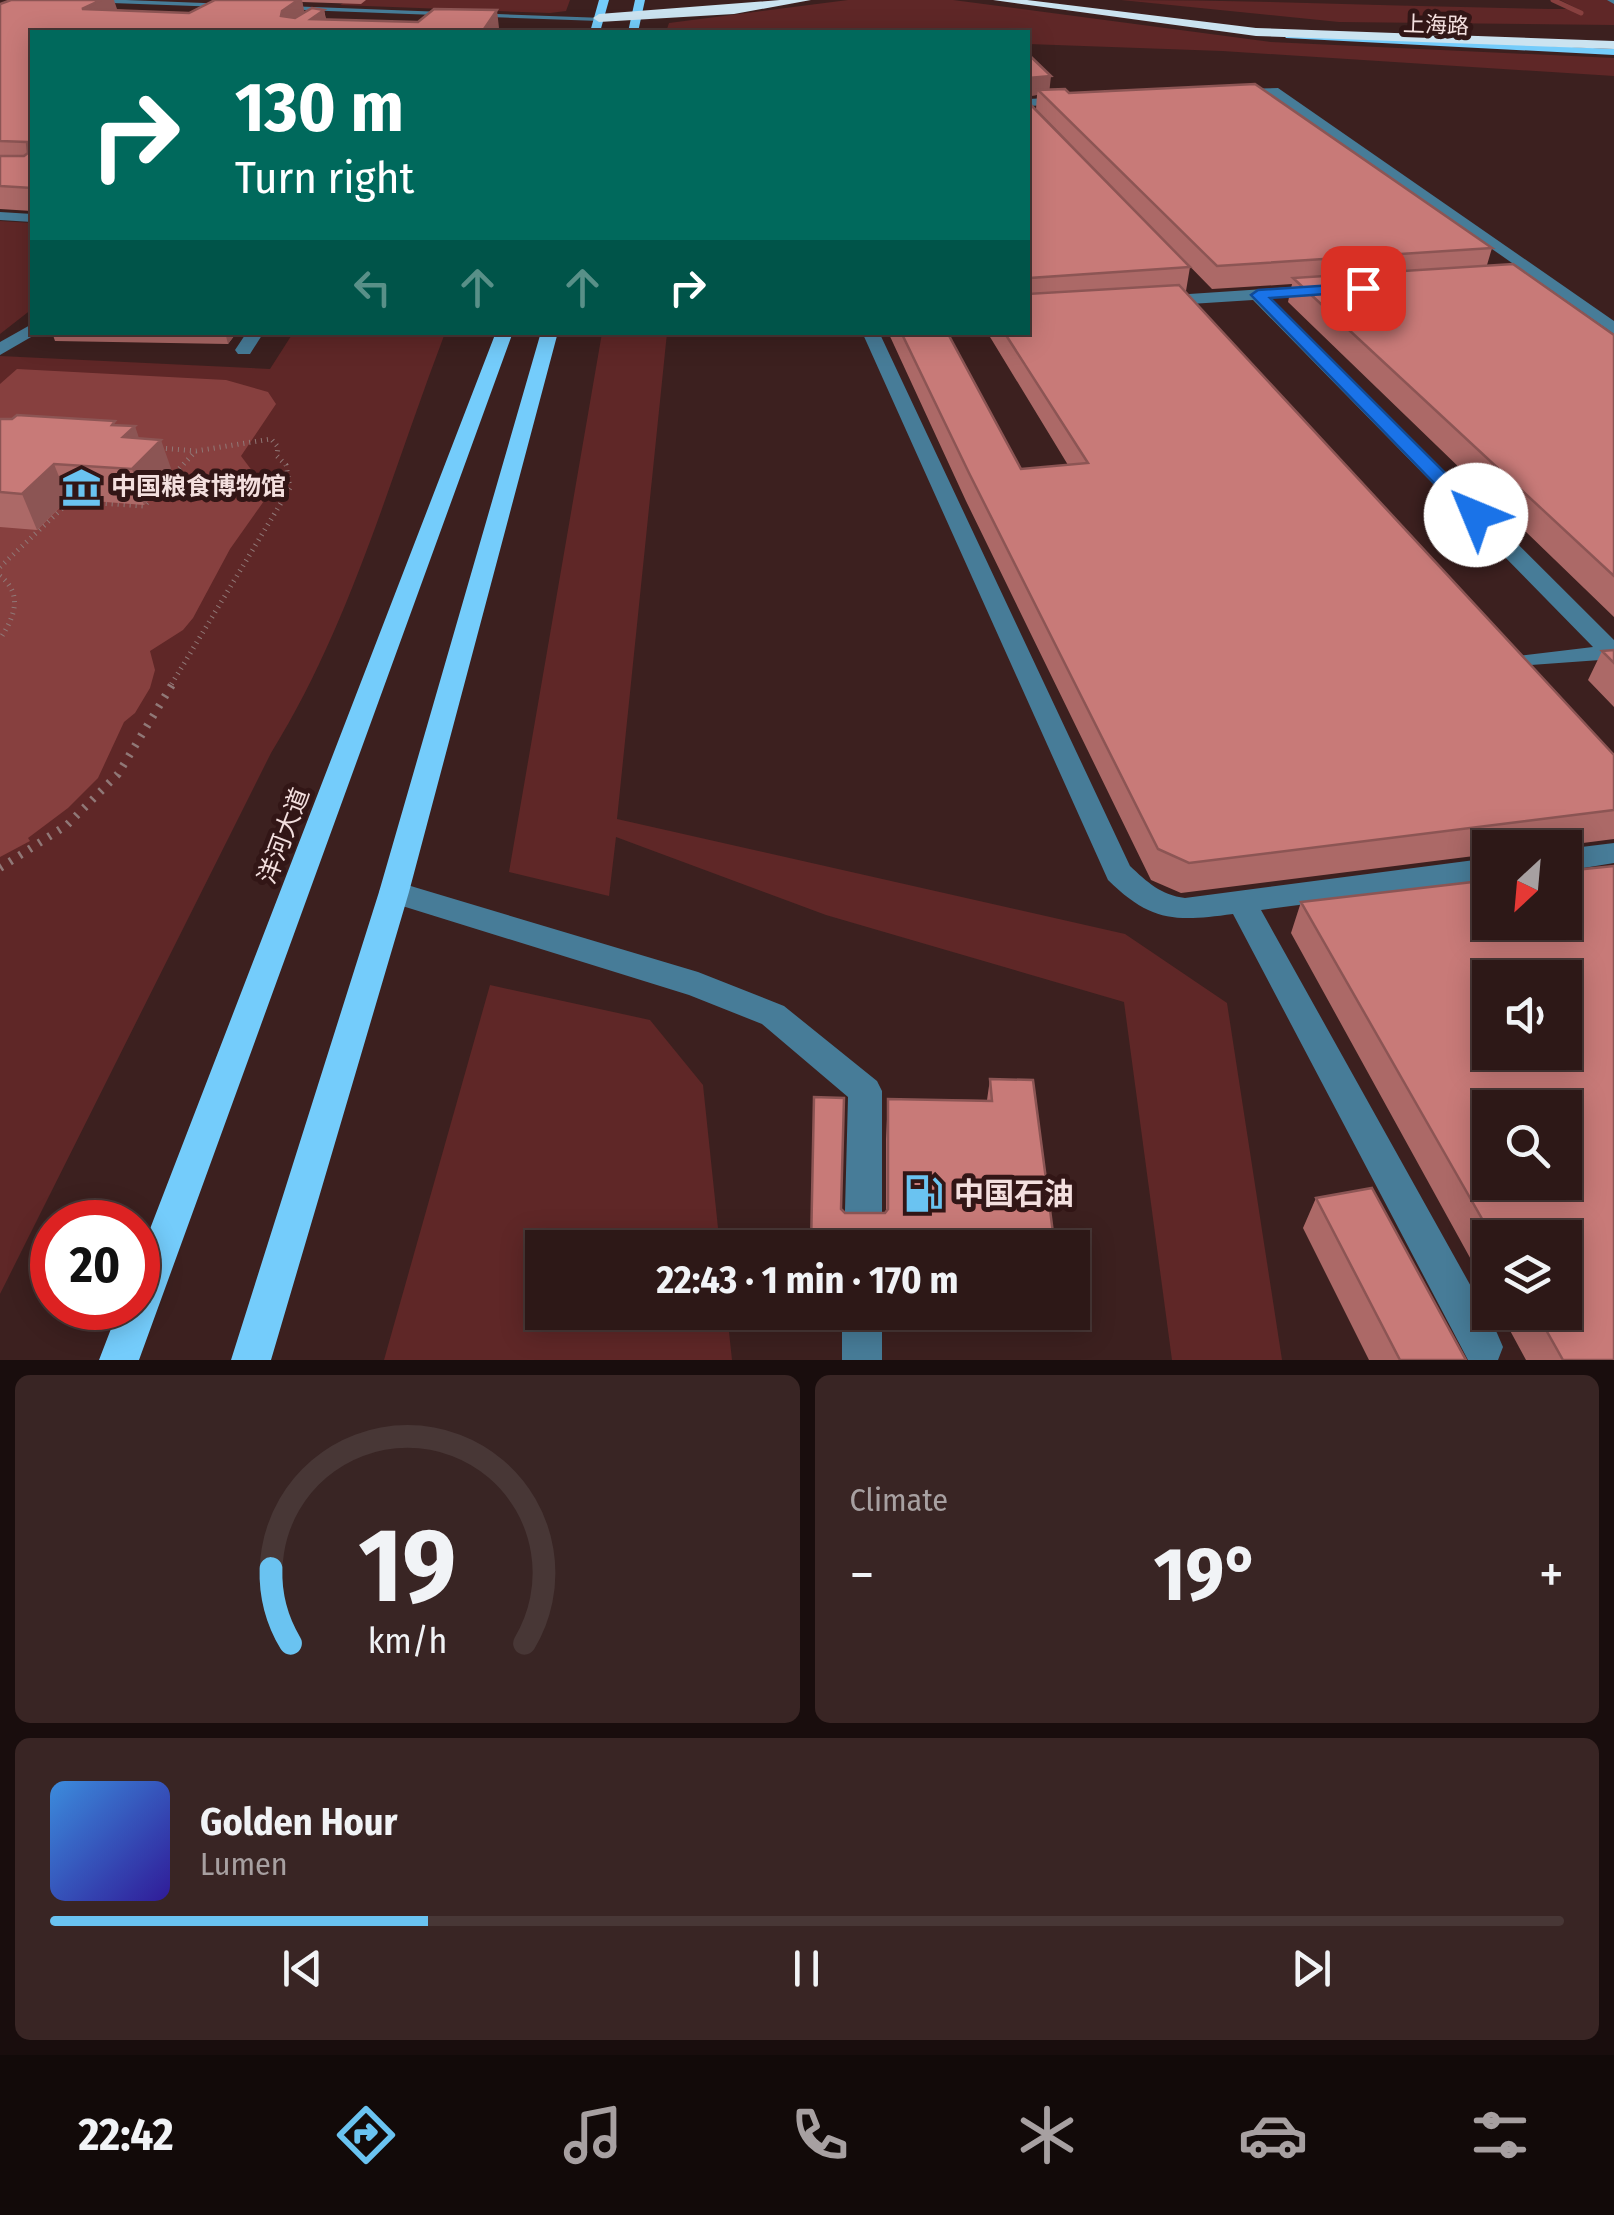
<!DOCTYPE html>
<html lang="en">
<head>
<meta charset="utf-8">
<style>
  body { margin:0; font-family:"Fira Sans Condensed","Noto Sans SC",sans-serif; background:#392524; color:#f1f3f6; height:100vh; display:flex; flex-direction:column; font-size:38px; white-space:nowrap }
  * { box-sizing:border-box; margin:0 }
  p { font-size:32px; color:#a7a0a1 }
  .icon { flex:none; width:55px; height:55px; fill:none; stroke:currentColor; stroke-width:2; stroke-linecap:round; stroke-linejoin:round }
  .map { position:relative; height:1360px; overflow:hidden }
  .side { display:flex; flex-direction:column; gap:15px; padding:15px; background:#190d0d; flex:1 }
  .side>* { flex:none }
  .banner { position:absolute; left:30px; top:30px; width:1000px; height:305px; border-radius:0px; box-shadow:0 5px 25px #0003,0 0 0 2px #483736; background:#00695c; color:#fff; overflow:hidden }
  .needle { width:65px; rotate:206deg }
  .controls { position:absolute; left:1472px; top:830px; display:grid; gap:20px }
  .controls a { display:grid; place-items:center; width:110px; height:110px; border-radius:0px; background:#2d1817; box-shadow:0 5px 25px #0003,0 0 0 2px #483736; font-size:50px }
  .speed { position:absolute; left:30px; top:1200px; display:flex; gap:20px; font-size:50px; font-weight:700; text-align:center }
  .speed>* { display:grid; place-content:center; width:130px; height:130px; border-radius:50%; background:#2d1817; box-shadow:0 5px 25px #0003,0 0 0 2px #483736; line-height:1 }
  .speed .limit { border:15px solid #d22; background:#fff; color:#111 }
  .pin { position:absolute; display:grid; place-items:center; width:85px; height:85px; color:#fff; margin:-42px; border-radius:20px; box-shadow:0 5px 15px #0006 }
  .me { position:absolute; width:110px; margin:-55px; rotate:315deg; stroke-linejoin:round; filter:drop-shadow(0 0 8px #0008) }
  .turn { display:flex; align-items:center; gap:35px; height:210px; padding:0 40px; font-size:45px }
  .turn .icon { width:130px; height:130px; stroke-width:2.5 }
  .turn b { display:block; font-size:70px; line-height:85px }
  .lanes { display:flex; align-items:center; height:95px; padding:0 40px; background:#0003; justify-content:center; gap:50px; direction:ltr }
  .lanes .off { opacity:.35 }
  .big { font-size:75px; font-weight:700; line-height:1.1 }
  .side .card { flex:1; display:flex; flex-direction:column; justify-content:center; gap:15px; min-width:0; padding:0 35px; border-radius:15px; background:#392524 }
  .side .dial { align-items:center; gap:0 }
  .dial svg { height:260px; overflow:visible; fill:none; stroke:#483736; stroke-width:7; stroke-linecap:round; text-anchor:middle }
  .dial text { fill:#f1f3f6; stroke:none }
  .song { display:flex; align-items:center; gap:30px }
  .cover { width:120px; height:120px; border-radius:15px; background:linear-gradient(135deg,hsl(210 70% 55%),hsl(250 70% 35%)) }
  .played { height:10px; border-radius:5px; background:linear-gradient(90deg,#6ac3f1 25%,#483736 25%) }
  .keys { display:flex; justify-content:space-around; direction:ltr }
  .heat { display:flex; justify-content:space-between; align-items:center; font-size:55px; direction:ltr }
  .side .tiles { flex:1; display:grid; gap:15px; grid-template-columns:1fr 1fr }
  .card:last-child { grid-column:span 2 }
  .trip { position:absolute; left:525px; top:1230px; width:565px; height:100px; border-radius:0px; background:#2d1817; box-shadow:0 5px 25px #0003,0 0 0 2px #483736; font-weight:700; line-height:100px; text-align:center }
  .dock { display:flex; height:160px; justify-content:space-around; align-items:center; background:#120a09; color:#a7a0a1 }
  .dock .icon { width:70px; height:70px }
  .dock .active { color:#6ac3f1 }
  .dock b { font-size:45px; color:#f1f3f6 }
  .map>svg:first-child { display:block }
  .green { fill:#5f2727 }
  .water { fill:#87403f }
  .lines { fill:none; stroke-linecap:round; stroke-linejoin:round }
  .stream { stroke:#87403f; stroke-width:5 }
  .path-far1 { stroke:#907877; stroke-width:5; stroke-dasharray:1 5; stroke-linecap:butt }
  .path { stroke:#907877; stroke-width:8; stroke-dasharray:2.5 9; stroke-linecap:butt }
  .minor { fill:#477c98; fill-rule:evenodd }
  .major { fill:#74ccfb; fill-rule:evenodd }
  .highway { fill:#cbe3f0; fill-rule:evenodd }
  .wall { fill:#ac6967; fill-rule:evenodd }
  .shaded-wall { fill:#8c5554 }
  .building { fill:#c87a78; stroke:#8c5554; stroke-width:2.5; fill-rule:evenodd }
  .route { fill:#1a73e8; stroke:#114b97; stroke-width:2.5 }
  .labels { text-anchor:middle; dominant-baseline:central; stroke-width:10; stroke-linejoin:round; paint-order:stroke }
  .far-street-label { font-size:22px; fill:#f3dfde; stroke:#321616 }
  .poi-label { font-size:25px; font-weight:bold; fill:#f3dfde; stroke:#321616; text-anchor:start }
  .street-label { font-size:25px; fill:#f3dfde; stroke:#321616 }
  .near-poi-label { font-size:30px; font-weight:bold; fill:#f3dfde; stroke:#321616; text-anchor:start }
</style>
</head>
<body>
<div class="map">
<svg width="1614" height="1360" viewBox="0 0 1614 1360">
  <rect width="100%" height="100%" fill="#3c201f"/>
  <path class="green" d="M 348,0 L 570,0 L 566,11 L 550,13 L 340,5 Z
    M 848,0 L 953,0 L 1271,42 L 1614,58 L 1614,76 L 1222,51 L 1028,44 L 1028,32 L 666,32 L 669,23 Z
    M 1121,0 C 1274,0 1426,8 1578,9 L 1560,0 L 1609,0 L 1614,2 L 1614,25 L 1339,22 Z
    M 0,221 L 32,223 L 32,309 L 0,334 Z
    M 293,333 L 445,333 C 391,474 351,624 271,753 L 0,1294 L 0,356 L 270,369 Z
    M 602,333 L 667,333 L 617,819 L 1125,934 L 1227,1003 L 1282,1360 L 1172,1360 L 1124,1002 L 826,915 L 616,837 L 609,896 L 509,872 Z
    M 490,985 L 650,1020 L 703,1085 L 720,1247 L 542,1248 L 542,1312 L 727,1313 L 732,1360 L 384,1360 Z"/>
  <path class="water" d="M 17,369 L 226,380 L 268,392 L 276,404 L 241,456 L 253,472 L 276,484 L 230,549 L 193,618 L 183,630 L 150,651 L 155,670 L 150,688 L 135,713 L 124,722 L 98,778 L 68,808 L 28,838 L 30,841 L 0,857 L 0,384 Z"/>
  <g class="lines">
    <path class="stream" d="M 1553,0 L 1581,13"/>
    <path class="path-far1" d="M 160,448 L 196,451 L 271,439 L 278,447 L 277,456 L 286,465 L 290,488 L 171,685
      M 0,567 L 70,501 L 144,506 L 195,452
      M 0,576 C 24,594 14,618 0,639"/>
    <path class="path" d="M 0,868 L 67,825 L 118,774 L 173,683"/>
    <path class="minor" d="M 29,0 L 126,0 L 604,18 L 599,21 Z
      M 1607,0 L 1614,0 L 1614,4 Z
      M 1278,88 L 1614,321 L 1614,334 L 1271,95 L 1234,97 L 1228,93 L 1234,89 Z
      M 1069,97 L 1073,104 L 1028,106 L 1028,99 Z
      M 0,212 L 32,214 L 32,222 L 0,220 Z
      M 1323,285 L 1331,290 L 1329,293 L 1271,298 L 1614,640 L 1614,659 L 1518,666 L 1515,661 L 1518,656 L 1593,647 L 1253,300 L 1159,306 L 1151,301 L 1159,296 Z
      M 32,324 L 32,332 L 38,333 L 0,355 L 0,342 Z
      M 247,332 L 264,332 L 250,354 L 238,354 L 235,350 Z
      M 862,332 L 879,332 L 1130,866 C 1147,882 1161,895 1185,898 L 1490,858 L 1490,880 L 1261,910 L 1497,1333 L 1503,1347 L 1498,1360 L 1468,1360 L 1233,914 C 1175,922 1151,922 1108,880 Z
      M 1614,843 L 1614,863 L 1565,871 L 1565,849 Z
      M 394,881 L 698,972 L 784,1006 L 877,1081 L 882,1091 L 882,1248 L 844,1248 L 848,1097 L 762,1024 L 689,995 L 383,900 L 379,892 L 383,884 Z
      M 842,1312 L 882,1312 L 882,1360 L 842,1360 Z"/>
    <path class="major" d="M 599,0 L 609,0 L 600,32 L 590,32 Z
      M 635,0 L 645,0 L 638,32 L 628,32 Z
      M 1282,33 L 1614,49 L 1614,55 L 1286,38 Z
      M 496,332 L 513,332 L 139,1360 L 99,1360 L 119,1308 L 138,1308 L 138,1260 Z
      M 541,332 L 558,332 L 409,892 L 271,1360 L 231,1360 L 379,892 Z"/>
    <path class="highway" d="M 780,0 L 811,0 L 734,14 L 599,22 L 593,18 L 599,14 Z
      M 993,0 L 1027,0 L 1256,28 L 1614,41 L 1614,49 L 1256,36 Z"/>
  </g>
  <path class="wall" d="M 215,0 L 366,0 L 361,4 L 302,2 L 304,12 L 324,10 L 326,19 L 499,28 L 496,32 L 32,32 L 32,211 L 0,209 L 0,4 L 189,13 Z
    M 1028,54 L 1049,90 L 1069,93 L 1492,248 L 1487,265 L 1614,335 L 1614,617 L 1288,302 L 1292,284 L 1212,289 L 1036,109 L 1037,95 L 1028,96 Z
    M 1028,102 L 1190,267 L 1186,291 L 1184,291 L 1614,755 L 1614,839 L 1544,848 L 1490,848 L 1490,854 L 1181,893 L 1151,880 L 966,501 L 888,332 L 947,332 L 1021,469 L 1068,465 L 987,332 L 1028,332 Z
    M 52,332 L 237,332 L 228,344 L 55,341 Z
    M 0,419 L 116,425 L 139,438 L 173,474 L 144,505 L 68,499 L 37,530 L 0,527 Z
    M 1614,650 L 1614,707 L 1588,680 L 1602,651 Z
    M 1614,866 L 1614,1360 L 1526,1360 L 1500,1312 L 1565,1312 L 1565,1238 L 1490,1238 L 1490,1294 L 1291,933 L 1301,902 L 1490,880 L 1490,922 L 1565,922 L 1565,871 ZM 1490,978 L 1565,978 L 1565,1052 L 1490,1052 ZM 1490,1108 L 1565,1108 L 1565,1182 L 1490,1182 Z
    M 990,1079 L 1055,1248 L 811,1248 L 841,1209 L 845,1213 L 886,1212 L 886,1139 L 888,1099 L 987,1100 Z
    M 1316,1198 L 1466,1360 L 1369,1360 L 1303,1228 Z
    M 811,1312 L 841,1312 L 838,1323 L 811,1322 Z
    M 883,1312 L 1055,1312 L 1051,1327 L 886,1323 Z"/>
  <path class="shaded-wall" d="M 101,0 L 114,0 L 118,12 L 82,9 Z
    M 298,0 L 302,0 L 305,15 L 286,29 L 281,16 L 282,11 Z
    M 324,10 L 327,28 L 311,19 Z
    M 497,10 L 499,28 L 496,32 L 482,32 Z
    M 1051,76 L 1049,94 L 1038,90 L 1037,95 L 1028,96 L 1028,78 Z
    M 225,332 L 237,332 L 228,344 Z
    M 135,426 L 145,456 L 161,440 L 173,474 L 144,505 L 132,469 L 123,437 Z
    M 54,464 L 68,499 L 37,530 L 22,494 Z"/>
  <path class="building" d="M 11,0 L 101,0 L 82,9 L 189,13 L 215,0 L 298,0 L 282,11 L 281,16 L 295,18 L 312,8 L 324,10 L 311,19 L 418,22 L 434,9 L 497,10 L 482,32 L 32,32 L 32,188 L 0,186 L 0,156 L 24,156 L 28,153 L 27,142 L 0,141 L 0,4 Z
    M 1028,54 L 1051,76 L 1028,78 Z
    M 1255,84 L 1492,248 L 1217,266 L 1038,90 L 1065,89 L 1069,93 Z
    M 1028,102 L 1190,267 L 1030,278 L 1028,294 L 1179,285 L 1614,755 L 1614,810 L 1189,863 L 1158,849 L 969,473 L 901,332 L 947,332 L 1021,469 L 1088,463 L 1004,332 L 1028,332 Z
    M 1513,264 L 1614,335 L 1614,576 L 1293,278 Z
    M 17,415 L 115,421 L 112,425 L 135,426 L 123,437 L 161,440 L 132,469 L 54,464 L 22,494 L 0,492 L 0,419 L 12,419 Z
    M 1614,650 L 1614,663 L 1602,651 Z
    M 1614,866 L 1614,1360 L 1563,1360 L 1536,1312 L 1565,1312 L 1565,1238 L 1493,1238 L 1301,902 L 1490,880 L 1490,922 L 1565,922 L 1565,871 ZM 1490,978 L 1565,978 L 1565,1052 L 1490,1052 ZM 1490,1108 L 1565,1108 L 1565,1182 L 1490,1182 Z
    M 990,1079 L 1033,1080 L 1055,1248 L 811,1248 L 814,1097 L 844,1098 L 841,1209 L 845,1213 L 885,1213 L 888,1209 L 888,1099 L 992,1101 Z
    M 1372,1188 L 1466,1360 L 1400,1360 L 1316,1198 Z"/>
  <path class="route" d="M 1363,283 L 1370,288 L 1368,291 L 1270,298 L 1483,511 L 1483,519 L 1469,519 L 1251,295 L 1258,290 Z"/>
  <defs>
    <symbol id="museum-bare" viewBox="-9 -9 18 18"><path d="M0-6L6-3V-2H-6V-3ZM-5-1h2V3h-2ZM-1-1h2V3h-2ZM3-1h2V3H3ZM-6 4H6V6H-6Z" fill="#6ac3f1" stroke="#321616" stroke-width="2.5" paint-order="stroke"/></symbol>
    <symbol id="fuel-bare" viewBox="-9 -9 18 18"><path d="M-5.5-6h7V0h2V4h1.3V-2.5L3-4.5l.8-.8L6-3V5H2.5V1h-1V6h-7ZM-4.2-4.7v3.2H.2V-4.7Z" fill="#6ac3f1" stroke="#321616" stroke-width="2.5" paint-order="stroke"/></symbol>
  </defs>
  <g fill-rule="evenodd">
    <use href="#museum-bare" x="54" y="460" width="55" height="55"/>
    <use href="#fuel-bare" x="896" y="1166" width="55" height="55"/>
  </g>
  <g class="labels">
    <g class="far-street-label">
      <text transform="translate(1436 25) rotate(2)">上海路</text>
    </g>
    <g class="poi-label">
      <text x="111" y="487">中国粮食博物馆</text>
    </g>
    <g class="street-label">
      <text transform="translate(284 836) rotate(-69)">洋河大道</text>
    </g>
    <g class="near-poi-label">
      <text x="954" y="1194">中国石油</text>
    </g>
  </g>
</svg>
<div class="controls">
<a><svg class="needle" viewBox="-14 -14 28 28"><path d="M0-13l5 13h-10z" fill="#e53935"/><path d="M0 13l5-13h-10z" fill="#a7a0a1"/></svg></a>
<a><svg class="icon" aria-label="sound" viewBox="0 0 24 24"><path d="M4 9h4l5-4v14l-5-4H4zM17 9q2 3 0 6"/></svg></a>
<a><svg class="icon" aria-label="search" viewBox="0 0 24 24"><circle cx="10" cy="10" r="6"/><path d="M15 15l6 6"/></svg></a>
<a><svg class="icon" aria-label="layers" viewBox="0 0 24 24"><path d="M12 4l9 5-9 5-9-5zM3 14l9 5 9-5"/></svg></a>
</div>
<div class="speed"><div class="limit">20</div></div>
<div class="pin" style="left:1363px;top:288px;background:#d93025"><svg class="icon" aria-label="arrive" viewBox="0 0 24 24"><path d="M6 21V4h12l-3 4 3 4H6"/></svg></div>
<svg class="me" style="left:1476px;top:515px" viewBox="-20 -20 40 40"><circle r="19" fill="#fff"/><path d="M0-13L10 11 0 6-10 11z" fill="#1a73e8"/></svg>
<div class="trip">22:43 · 1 min · 170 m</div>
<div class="banner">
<div class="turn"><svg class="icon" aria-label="right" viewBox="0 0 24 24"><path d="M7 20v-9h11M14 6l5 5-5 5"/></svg><div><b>130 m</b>Turn right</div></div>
<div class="lanes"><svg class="icon off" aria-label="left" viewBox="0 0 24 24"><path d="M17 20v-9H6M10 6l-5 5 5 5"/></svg><svg class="icon off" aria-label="ahead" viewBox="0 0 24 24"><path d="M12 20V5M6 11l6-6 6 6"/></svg><svg class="icon off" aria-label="ahead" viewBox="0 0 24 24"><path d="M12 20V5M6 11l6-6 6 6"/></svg><svg class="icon" aria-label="right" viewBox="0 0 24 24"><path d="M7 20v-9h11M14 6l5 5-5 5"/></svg></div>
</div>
</div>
<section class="side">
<div class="tiles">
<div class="card dial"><svg viewBox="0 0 100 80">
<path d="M14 69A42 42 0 1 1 86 69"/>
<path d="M14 69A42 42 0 0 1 8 46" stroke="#6ac3f1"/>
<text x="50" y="56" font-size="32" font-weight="700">19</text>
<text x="50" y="72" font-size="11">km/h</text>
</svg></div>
<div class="card"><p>Climate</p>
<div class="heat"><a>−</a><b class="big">19°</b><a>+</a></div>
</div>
<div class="card">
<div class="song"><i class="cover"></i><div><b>Golden Hour</b><p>Lumen</p></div></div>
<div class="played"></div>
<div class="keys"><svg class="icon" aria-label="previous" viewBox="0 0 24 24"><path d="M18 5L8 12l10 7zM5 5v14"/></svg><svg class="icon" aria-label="pause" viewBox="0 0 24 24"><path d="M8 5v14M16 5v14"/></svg><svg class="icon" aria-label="next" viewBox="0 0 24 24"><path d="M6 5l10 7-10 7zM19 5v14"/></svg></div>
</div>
</div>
</section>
<nav class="dock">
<b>22:42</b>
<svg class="icon active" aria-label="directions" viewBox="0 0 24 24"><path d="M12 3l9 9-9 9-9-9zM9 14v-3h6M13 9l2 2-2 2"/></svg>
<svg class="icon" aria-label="music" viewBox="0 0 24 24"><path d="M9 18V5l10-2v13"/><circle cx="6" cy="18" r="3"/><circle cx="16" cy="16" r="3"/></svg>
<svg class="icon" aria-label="phone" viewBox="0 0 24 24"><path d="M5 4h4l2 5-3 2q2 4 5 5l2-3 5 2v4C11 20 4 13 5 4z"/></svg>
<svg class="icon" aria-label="climate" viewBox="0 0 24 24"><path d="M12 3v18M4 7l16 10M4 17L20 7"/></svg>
<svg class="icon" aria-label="car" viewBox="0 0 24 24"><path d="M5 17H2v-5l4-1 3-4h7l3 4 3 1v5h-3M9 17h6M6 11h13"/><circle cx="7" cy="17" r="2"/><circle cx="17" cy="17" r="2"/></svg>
<svg class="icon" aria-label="filters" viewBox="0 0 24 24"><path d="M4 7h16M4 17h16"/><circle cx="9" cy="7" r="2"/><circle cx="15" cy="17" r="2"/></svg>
</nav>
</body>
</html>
